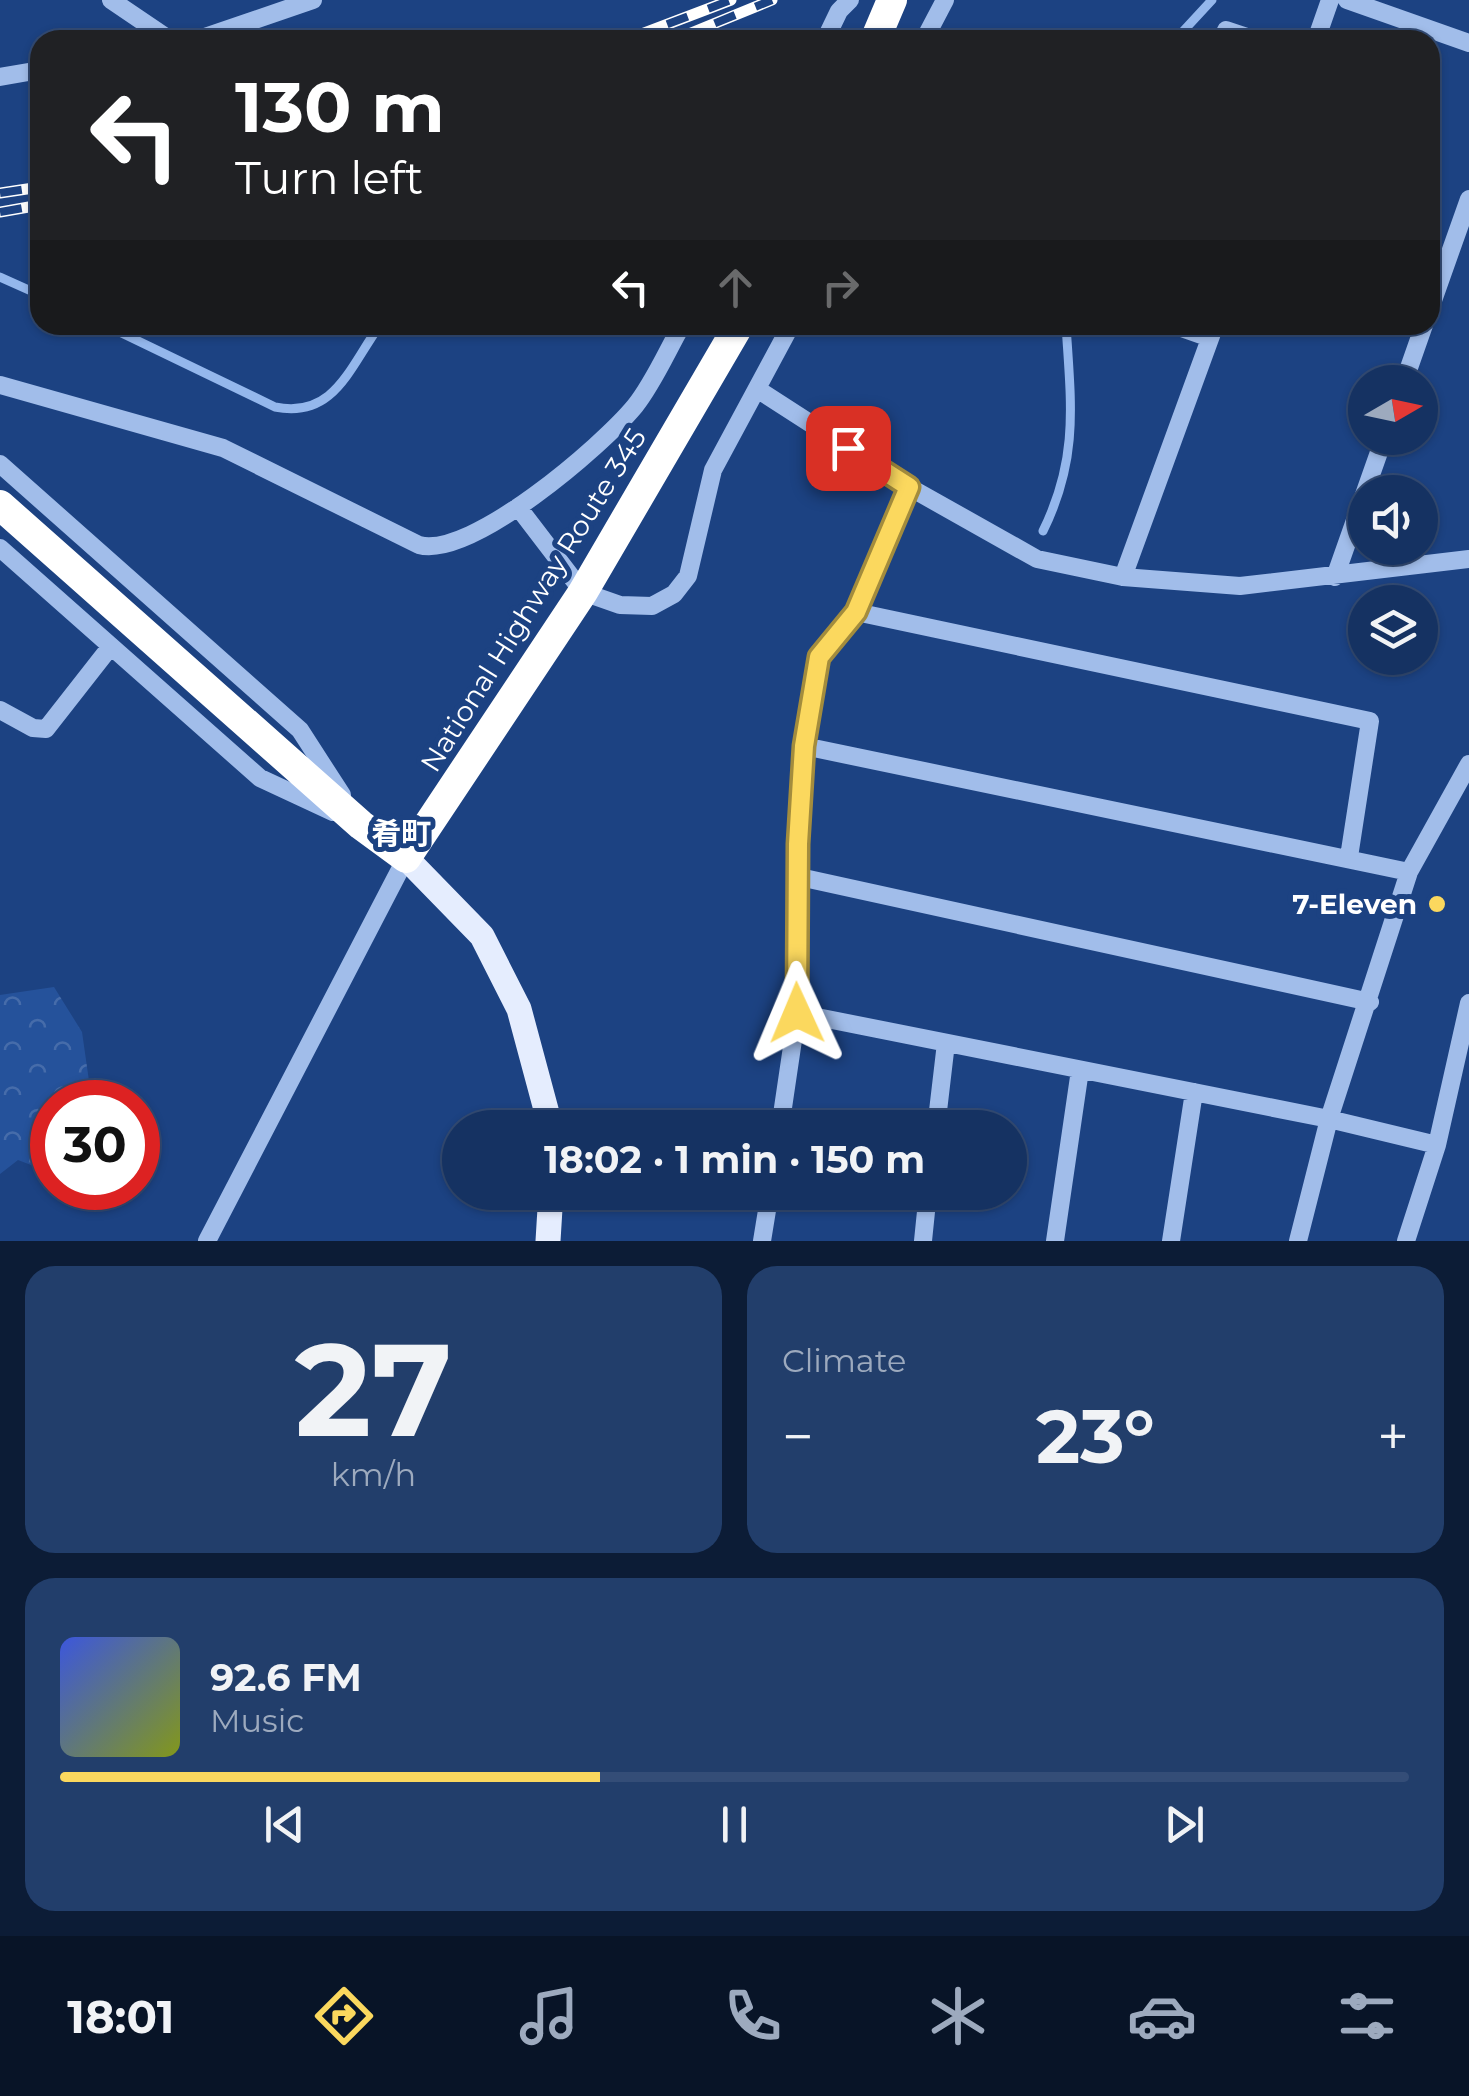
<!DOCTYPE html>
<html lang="en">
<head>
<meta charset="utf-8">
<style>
  body { margin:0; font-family:Montserrat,"Noto Sans JP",sans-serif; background:#223e6b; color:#f1f3f6; height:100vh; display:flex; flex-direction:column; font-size:38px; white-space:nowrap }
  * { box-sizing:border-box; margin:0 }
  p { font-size:32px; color:#9daabe }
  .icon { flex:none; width:55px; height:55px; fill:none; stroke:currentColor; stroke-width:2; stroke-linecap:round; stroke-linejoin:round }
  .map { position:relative; height:1241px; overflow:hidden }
  .sheet { display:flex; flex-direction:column; gap:25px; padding:25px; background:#0c1c36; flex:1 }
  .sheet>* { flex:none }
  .guide { position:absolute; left:30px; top:30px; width:1410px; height:305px; border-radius:30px; box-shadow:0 2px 8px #0004,0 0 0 2px #344d77; background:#202124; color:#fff; overflow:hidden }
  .needle { width:65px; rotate:81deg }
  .controls { position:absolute; left:1348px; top:365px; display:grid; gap:20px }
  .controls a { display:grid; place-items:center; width:90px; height:90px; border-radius:50%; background:#153262; box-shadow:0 2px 8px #0004,0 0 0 2px #344d77; font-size:50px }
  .speed { position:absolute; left:30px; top:1080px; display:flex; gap:20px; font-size:50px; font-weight:700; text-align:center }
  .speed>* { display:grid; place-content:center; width:130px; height:130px; border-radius:50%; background:#153262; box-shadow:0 2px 8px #0004,0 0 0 2px #344d77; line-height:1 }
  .speed .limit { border:15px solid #d22; background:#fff; color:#111 }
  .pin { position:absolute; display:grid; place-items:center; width:85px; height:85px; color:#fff; margin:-42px; border-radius:20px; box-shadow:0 5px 15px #0006 }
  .me { position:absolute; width:110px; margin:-55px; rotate:359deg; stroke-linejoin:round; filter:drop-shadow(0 0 8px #0008) }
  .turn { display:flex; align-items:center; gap:35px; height:210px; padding:0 40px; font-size:45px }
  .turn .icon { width:130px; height:130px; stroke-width:2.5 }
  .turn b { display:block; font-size:70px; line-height:85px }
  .lanes { display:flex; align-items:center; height:95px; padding:0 40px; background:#0003; justify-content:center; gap:50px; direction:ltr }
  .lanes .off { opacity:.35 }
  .big { font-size:75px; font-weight:700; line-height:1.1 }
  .sheet .card { flex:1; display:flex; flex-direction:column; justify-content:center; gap:15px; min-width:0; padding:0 35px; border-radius:30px; background:#223e6b }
  .sheet .dial { align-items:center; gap:0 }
  .dial b { font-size:130px; line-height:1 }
  .song { display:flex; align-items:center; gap:30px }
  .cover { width:120px; height:120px; border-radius:15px; background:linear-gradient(135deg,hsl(230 70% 55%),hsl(70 70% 35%)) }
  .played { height:10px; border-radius:5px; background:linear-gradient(90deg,#fbd85e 40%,#344d77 40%) }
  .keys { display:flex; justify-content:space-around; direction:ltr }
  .heat { display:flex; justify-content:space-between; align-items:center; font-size:55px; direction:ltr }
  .sheet .tiles { flex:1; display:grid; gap:25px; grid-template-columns:1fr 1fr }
  .card:last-child { grid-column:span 2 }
  .trip { position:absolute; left:442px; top:1110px; width:585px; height:100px; border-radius:50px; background:#153262; box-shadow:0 2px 8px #0004,0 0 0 2px #344d77; font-weight:700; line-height:100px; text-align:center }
  .dock { display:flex; height:160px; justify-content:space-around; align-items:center; background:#081427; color:#9daabe }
  .dock .icon { width:70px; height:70px }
  .dock .current { color:#fbd85e }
  .dock b { font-size:45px; color:#f1f3f6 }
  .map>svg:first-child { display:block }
  .forest { fill:url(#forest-crowns) }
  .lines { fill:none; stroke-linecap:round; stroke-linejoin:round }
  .stream { stroke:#94b7ec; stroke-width:9 }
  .minor { stroke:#a1bdea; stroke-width:18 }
  .major { stroke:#e5edfe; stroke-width:25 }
  .highway { stroke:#fff; stroke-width:30 }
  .rail-casing { stroke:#fff; stroke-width:11 }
  .rail { stroke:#1c4282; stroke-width:8; stroke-dasharray:22; stroke-linecap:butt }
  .route-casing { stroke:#a38c3d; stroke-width:25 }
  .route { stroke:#fbd85e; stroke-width:18 }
  .poi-dot { fill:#fbd85e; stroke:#1c4282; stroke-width:4 }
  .labels { text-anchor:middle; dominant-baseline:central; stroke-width:10; stroke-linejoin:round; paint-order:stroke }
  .street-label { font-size:28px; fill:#fff; stroke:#1c4282 }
  .poi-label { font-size:28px; font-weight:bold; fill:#fff; stroke:#1c4282; text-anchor:end }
  .neighbourhood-label { font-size:30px; font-weight:bold; fill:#fff; stroke:#1c4282 }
</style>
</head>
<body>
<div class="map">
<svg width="1469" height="1241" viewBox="0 0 1469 1241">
  <defs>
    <pattern id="forest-crowns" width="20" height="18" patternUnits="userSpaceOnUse" patternTransform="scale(2.5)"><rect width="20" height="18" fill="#25529b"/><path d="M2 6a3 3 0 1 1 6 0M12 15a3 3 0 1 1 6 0" fill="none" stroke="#466caa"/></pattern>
  </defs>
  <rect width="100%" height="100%" fill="#1c4282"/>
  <path class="forest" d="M 54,987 L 82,1032 L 92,1102 L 52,1102 L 52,1173 L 18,1160 L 0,1174 L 0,995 Z"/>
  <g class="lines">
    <path class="stream" d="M 1175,40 L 1212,0
      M 0,277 L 40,295
      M 105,325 L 275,407 C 334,419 349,368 380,325
      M 1043,531 C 1079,458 1071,404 1066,325"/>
    <path class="minor" d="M 111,0 L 170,40
      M 1347,0 L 1469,43
      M 1226,30 L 1256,40
      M 196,40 L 313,0
      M 825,40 L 839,11 L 850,0
      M 924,40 L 945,0
      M 1316,40 L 1330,0
      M 0,77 L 40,70
      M 1430,309 L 1469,199
      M 1173,325 L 1210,338
      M 1404,382 L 1424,325
      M 0,385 L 223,448 L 419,545 C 471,559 602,446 635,406 C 654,382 667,351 682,325
      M 757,389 L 909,487 L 1037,559 L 1123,577 L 1240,586 L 1469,559
      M 0,464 L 300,730 L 342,795
      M 518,507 L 583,592 L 620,605 L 652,606 L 674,594 L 688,576 L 713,470 L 791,325
      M 0,548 L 260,778 L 333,812
      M 1123,577 L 1215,325
      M 1335,577 L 1384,438
      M 856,612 L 1370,721 L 1349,857
      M 0,710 L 33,728 L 46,729 L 111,646
      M 804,746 L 1409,872
      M 795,876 L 1370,1002
      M 797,1013 L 1329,1119 L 1437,1145 L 1469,1003
      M 780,1128 L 797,1013 L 795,876 L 804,746 L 819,657 L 856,612 L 909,487
      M 936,1128 L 946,1043
      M 207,1241 L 406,858
      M 762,1241 L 770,1192
      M 923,1241 L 928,1192
      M 1055,1241 L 1080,1070
      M 1171,1241 L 1194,1092
      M 1298,1241 L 1329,1119 L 1409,872 L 1469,764
      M 1406,1241 L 1437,1145"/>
    <path class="major" d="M 406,858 L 482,936 L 519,1009 L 551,1128
      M 548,1241 L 551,1192"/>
    <path class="highway" d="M 875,40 L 892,0
      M 0,505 L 361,825 L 406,858 L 583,592 L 739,325"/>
    <defs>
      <path id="rail" d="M 626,40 L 731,0
        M 674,40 L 772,0
        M 0,193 L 40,187
        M 0,212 L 40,205"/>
    </defs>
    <use href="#rail" class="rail-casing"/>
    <use href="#rail" class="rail"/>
  </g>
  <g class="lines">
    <defs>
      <path id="route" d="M 797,1013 L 798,844 L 804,746 L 819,657 L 856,612 L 909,487 L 848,448"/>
    </defs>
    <use href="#route" class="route-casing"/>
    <use href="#route" class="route"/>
  </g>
  <circle class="poi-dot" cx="1437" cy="904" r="10"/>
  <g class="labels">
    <g class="street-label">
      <text transform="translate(533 600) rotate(-58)">National Highway Route 345</text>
    </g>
    <g class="poi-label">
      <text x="1417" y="904">7-Eleven</text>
    </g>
    <g class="neighbourhood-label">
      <text x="401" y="833">肴町</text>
    </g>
  </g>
</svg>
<div class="controls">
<a><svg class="needle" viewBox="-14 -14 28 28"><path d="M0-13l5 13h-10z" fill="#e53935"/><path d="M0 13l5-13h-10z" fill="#9daabe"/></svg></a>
<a><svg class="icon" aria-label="sound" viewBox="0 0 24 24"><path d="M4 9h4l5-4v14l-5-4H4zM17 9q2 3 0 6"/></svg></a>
<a><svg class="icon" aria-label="layers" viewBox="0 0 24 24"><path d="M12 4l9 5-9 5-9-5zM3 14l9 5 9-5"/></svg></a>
</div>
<div class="speed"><div class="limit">30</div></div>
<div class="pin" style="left:848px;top:448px;background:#d93025"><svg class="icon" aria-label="arrive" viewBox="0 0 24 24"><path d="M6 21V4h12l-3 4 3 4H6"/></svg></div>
<svg class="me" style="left:797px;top:1013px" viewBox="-20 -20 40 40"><path d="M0-17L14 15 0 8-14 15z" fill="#fbd85e" stroke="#fff" stroke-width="4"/></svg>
<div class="trip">18:02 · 1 min · 150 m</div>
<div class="guide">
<div class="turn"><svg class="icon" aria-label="left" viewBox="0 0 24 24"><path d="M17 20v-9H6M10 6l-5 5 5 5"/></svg><div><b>130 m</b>Turn left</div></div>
<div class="lanes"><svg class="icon" aria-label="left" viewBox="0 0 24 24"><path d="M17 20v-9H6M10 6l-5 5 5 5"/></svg><svg class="icon off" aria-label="ahead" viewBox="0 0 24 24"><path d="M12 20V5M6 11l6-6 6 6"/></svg><svg class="icon off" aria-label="right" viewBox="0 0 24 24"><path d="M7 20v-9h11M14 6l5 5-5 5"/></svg></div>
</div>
</div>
<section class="sheet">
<div class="tiles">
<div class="card dial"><b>27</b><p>km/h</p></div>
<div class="card"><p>Climate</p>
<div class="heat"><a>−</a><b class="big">23°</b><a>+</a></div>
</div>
<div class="card">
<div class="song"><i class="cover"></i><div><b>92.6 FM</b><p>Music</p></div></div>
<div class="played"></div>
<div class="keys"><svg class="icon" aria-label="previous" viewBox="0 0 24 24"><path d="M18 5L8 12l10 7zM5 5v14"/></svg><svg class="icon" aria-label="pause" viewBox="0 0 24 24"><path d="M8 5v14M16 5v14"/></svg><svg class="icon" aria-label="next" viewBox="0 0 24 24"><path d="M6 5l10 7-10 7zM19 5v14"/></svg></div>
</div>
</div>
</section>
<nav class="dock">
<b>18:01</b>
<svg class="icon current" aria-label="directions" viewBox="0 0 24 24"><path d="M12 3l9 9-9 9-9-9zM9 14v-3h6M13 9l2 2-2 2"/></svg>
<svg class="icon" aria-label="music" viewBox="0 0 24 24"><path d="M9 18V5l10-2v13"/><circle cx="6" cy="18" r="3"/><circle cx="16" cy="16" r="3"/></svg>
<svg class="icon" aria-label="phone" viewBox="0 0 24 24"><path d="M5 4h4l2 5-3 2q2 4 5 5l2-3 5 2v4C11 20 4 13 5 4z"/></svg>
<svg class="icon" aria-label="climate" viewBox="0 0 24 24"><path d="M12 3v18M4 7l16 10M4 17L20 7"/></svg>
<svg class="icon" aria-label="car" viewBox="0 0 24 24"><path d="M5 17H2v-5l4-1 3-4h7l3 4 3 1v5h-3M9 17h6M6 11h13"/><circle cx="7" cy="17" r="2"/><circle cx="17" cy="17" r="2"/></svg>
<svg class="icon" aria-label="filters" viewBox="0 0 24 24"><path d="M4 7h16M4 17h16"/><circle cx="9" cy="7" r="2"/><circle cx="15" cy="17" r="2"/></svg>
</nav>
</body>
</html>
